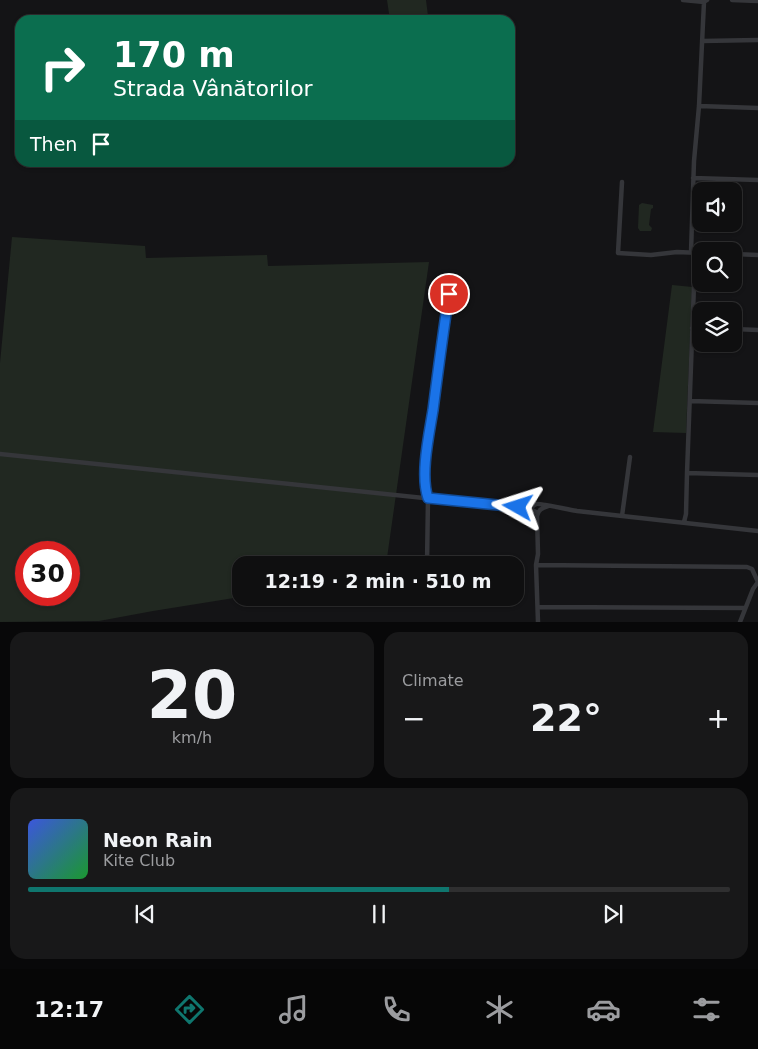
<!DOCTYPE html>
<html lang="en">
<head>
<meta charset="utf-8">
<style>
  body { margin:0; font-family:"DejaVu Sans",sans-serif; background:#181819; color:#f1f3f6; height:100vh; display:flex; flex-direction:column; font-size:19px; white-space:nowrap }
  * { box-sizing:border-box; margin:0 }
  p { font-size:16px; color:#9b9c9f }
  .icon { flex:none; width:28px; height:28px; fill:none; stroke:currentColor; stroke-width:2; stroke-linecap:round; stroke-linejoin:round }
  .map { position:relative; height:622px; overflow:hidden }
  .details { display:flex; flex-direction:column; gap:10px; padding:10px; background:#080809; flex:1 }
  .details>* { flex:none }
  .hud { position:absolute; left:15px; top:15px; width:500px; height:152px; border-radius:15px; box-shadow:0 1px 4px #0004,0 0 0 1px #2f2f30; background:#0b6e4f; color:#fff; overflow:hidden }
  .controls { position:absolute; left:692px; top:182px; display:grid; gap:10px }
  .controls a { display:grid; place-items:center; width:50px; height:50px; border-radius:10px; background:#0f0f10; box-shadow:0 1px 4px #0004,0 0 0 1px #2f2f30; font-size:25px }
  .speed { position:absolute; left:15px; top:541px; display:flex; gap:10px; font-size:25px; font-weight:700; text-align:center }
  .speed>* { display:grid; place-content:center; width:65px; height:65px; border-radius:50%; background:#0f0f10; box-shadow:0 1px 4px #0004,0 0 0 1px #2f2f30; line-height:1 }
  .speed .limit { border:8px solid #d22; background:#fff; color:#111 }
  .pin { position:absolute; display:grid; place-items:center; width:42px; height:42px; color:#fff; margin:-21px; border:2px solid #fff; border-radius:50%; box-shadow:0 1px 5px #0007 }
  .me { position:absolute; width:55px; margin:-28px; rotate:276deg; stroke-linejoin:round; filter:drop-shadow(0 0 4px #0008) }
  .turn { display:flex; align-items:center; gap:18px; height:105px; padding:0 15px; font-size:22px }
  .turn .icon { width:65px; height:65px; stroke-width:2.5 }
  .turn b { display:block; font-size:35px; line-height:42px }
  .then { display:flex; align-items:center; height:48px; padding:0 15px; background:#0003; gap:10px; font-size:19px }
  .big { font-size:38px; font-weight:700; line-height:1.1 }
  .details .tile { flex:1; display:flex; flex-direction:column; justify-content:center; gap:8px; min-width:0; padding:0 18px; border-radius:15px; background:#181819 }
  .details .dial { align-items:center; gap:0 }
  .dial b { font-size:65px; line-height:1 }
  .song { display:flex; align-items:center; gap:15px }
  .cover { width:60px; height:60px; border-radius:8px; background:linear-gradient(135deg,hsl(230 70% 55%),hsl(130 70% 35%)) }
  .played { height:5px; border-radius:2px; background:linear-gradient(90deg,#0f766e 60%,#2f2f30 60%) }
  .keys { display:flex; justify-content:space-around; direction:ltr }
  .heat { display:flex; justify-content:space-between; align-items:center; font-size:28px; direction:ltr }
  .details .tiles { flex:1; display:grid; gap:10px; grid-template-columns:1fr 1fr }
  .tile:last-child { grid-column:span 2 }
  .trip { position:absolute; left:232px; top:556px; width:292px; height:50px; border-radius:15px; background:#0f0f10; box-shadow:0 1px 4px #0004,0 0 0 1px #2f2f30; font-weight:700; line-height:50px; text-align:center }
  .dock { display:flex; height:80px; justify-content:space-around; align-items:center; background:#060606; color:#9b9c9f }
  .dock .icon { width:35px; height:35px }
  .dock .on { color:#0f766e }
  .dock b { font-size:22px; color:#f1f3f6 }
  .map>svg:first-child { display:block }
  .green { fill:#212821; fill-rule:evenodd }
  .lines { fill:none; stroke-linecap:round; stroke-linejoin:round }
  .minor { stroke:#35363a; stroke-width:4.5 }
  .route-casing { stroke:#114b97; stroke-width:12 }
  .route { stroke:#1a73e8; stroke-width:9 }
</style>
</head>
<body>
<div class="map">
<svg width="758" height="622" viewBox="0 0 758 622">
  <rect width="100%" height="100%" fill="#141416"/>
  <path class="green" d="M 387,0 L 426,0 L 428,16 L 425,20 L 390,20 Z
    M 642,203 L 653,205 L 653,208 L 651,209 L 649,225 L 652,228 L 651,231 L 640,231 L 638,228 L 639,205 Z
    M 12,237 L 145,246 L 146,258 L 267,255 L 268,266 L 429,262 L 386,565 L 241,565 L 241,598 L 248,598 L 234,598 L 153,611 L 99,621 L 0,622 L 0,363 ZM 26,552 L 69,552 L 69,595 L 26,595 Z
    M 672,285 L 692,287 L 686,433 L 653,432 Z"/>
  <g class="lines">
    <path class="minor" d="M 683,0 L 704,2 L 707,0
      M 732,0 L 758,1
      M 702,41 L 758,40
      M 699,106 L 758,108
      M 693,178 L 758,180
      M 622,182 L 618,253 L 651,255 L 677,252 L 701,253
      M 691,252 L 694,161 L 699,106 L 704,2
      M 734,254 L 758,255
      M 692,328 L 701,329
      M 734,329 L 758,330
      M 690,401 L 758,403
      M 0,454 L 530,509 L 538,513
      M 687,473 L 758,475
      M 530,509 C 532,507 533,505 536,504 C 539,503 571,510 577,511 L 758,531
      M 622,516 L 630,457
      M 684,522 L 686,514 L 687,473 L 694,285 L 694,253
      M 427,565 L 428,498 L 424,484 L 426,456 L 449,294
      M 536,565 L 747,567 L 752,569 L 758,582
      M 538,607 L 745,608
      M 538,622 L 536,565 L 538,554 L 537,516 C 538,510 542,508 548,506
      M 740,622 L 753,589 L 758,582"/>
  </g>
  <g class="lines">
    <defs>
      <path id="route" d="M 449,294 C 443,333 438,371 433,410 C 429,435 420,475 428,498 L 518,507"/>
    </defs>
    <use href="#route" class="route-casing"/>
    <use href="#route" class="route"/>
  </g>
</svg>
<div class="controls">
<a><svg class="icon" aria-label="sound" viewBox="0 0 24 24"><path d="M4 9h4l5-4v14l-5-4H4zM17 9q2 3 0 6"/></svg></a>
<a><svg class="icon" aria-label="search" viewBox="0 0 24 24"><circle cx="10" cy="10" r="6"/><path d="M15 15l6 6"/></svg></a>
<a><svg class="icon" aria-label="layers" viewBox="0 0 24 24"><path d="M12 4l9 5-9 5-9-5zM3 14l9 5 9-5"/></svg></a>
</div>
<div class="speed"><div class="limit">30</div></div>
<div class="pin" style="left:449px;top:294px;background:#d93025"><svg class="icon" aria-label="arrive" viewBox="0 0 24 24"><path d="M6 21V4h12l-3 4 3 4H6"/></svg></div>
<svg class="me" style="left:518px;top:507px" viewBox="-20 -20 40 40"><path d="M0-17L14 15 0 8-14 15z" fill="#1a73e8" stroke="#fff" stroke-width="4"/></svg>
<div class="trip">12:19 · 2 min · 510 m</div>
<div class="hud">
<div class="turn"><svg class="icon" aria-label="right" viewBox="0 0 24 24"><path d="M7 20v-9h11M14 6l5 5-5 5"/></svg><div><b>170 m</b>Strada Vânătorilor</div></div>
<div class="then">Then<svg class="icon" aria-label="arrive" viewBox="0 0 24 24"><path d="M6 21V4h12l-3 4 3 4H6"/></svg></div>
</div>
</div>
<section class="details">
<div class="tiles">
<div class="tile dial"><b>20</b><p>km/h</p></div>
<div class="tile"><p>Climate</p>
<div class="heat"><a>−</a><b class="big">22°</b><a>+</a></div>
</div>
<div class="tile">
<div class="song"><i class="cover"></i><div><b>Neon Rain</b><p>Kite Club</p></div></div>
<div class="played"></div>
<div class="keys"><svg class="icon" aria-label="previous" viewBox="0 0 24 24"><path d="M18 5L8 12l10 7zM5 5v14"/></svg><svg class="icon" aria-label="pause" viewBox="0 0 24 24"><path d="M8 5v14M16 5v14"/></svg><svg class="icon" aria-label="next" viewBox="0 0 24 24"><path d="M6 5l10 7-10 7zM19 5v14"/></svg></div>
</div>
</div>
</section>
<nav class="dock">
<b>12:17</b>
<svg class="icon on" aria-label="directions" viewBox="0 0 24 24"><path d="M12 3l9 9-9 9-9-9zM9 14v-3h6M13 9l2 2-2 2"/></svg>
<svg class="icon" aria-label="music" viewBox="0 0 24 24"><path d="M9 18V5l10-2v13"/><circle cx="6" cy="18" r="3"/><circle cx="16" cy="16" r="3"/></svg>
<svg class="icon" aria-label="phone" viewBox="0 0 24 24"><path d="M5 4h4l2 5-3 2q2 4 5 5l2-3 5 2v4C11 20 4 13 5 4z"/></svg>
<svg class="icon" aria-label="climate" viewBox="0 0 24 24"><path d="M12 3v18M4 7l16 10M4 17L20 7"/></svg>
<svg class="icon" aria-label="car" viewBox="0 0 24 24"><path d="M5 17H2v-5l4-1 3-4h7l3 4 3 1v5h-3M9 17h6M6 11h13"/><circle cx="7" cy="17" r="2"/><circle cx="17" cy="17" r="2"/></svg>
<svg class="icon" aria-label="filters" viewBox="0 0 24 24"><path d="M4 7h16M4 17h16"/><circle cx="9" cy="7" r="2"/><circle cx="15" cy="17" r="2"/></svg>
</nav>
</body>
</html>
